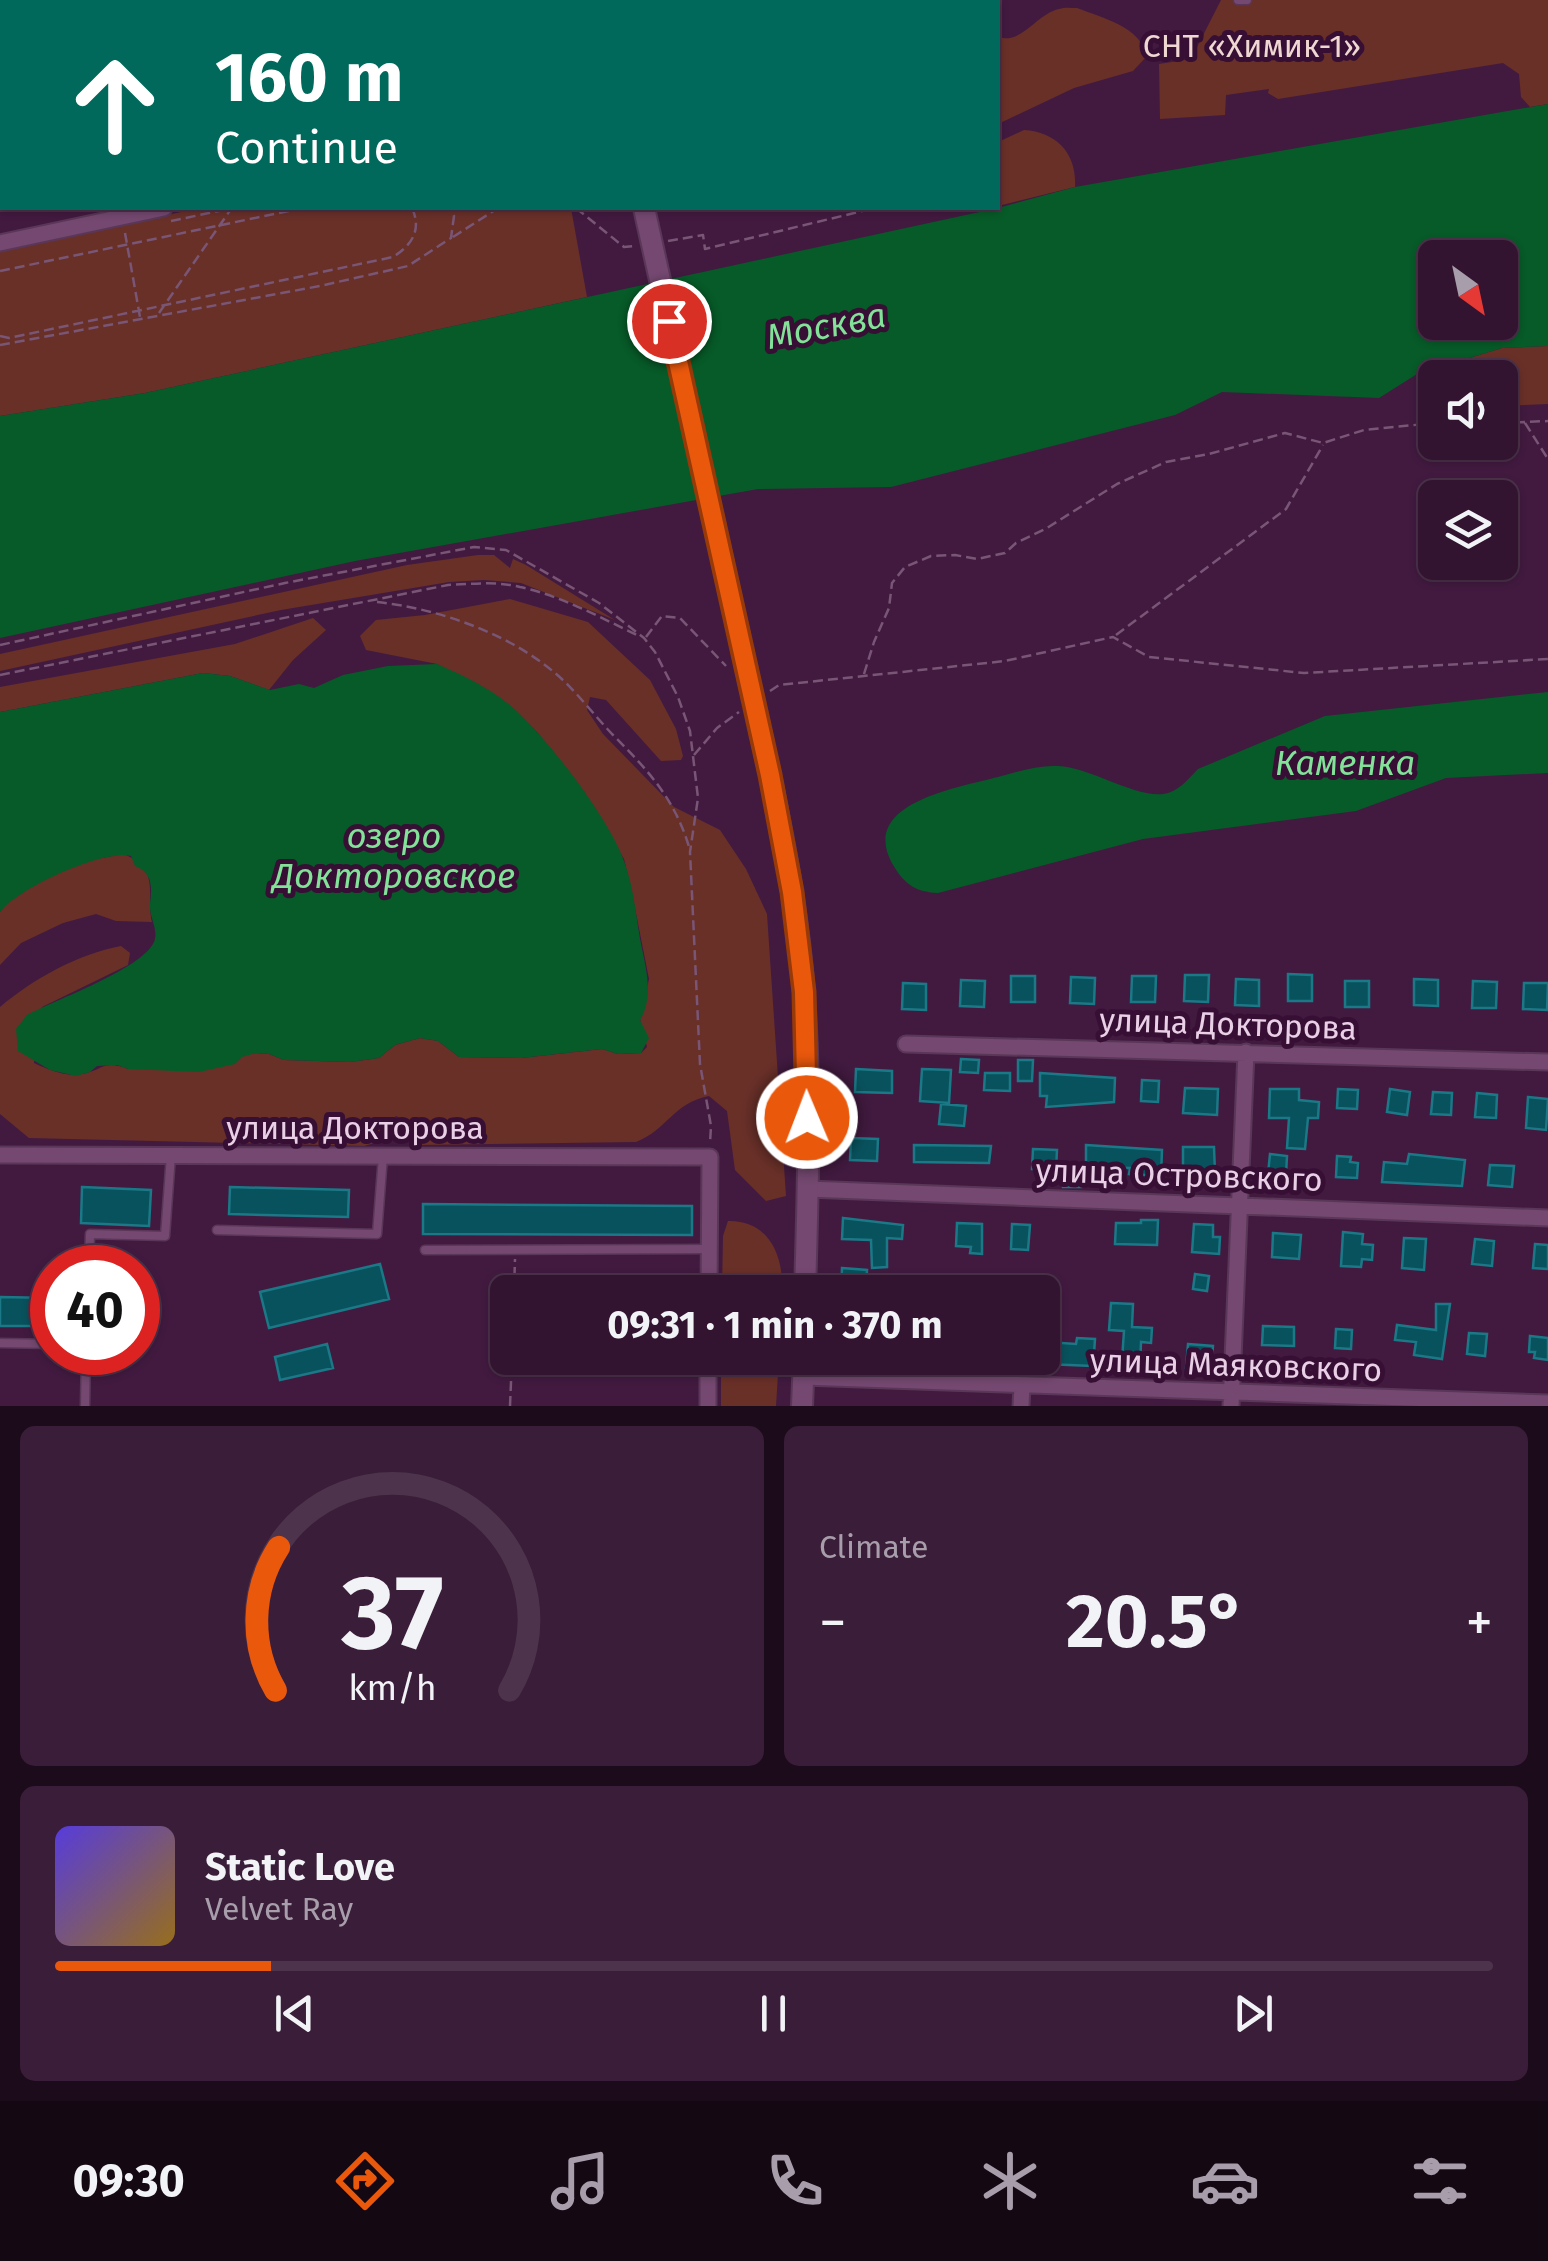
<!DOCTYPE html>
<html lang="en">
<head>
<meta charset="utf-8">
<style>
  body { margin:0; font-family:"Fira Sans",sans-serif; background:#3a1d38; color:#f1f3f6; height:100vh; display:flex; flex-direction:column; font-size:38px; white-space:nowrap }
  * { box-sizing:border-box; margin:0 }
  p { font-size:32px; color:#a89eab }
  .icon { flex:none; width:55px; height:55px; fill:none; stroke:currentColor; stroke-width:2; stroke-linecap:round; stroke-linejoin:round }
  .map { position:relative; height:1406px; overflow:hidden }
  .sheet { display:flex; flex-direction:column; gap:20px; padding:20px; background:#1c0b1a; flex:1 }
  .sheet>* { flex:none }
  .hud { position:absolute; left:0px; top:0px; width:1000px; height:210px; box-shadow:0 2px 8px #0004,0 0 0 2px #4d334c; background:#00695c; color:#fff; overflow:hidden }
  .needle { width:65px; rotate:147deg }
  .fabs { position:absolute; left:1418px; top:240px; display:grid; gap:20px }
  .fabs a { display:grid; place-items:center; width:100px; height:100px; border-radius:15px; background:#321430; box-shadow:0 2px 8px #0004,0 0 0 2px #4d334c; font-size:50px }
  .speed { position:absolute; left:30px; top:1245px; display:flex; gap:20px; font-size:50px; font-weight:700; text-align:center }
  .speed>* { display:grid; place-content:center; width:130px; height:130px; border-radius:50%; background:#321430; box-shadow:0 2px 8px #0004,0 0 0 2px #4d334c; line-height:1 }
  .speed .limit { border:15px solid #d22; background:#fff; color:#111 }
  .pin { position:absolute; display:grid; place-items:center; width:85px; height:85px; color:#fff; margin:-42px; border:5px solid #fff; border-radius:50%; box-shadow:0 2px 10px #0007 }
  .me { position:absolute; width:110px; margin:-55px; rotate:359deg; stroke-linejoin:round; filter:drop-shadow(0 0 8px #0008) }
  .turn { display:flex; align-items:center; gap:35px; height:210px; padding:0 50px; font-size:45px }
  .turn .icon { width:130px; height:130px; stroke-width:2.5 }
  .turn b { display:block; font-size:70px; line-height:85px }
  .big { font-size:75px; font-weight:700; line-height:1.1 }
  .sheet .card { flex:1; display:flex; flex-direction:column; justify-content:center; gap:15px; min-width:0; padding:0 35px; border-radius:15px; background:#3a1d38 }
  .sheet .dial { align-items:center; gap:0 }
  .dial svg { height:260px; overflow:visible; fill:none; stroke:#4d334c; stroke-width:7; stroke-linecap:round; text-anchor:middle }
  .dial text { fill:#f1f3f6; stroke:none }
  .song { display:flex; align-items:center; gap:30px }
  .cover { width:120px; height:120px; border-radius:15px; background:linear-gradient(135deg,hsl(250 70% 55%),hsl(40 70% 35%)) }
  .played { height:10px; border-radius:5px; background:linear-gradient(90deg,#ea580c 15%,#4d334c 15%) }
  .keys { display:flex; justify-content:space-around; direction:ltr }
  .heat { display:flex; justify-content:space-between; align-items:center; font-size:55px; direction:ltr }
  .sheet .tiles { flex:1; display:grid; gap:20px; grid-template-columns:1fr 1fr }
  .card:last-child { grid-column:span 2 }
  .trip { position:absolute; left:490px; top:1275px; width:570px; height:100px; border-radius:15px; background:#321430; box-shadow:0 2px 8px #0004,0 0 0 2px #4d334c; font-weight:700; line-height:100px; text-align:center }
  .tabs { display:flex; height:160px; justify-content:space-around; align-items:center; background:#140813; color:#a89eab }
  .tabs .icon { width:70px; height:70px }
  .tabs .current { color:#ea580c }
  .tabs b { font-size:45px; color:#f1f3f6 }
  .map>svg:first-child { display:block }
  .green { fill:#693028 }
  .water { fill:#075b28; fill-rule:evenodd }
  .building { fill:#08525d; stroke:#1b7886; stroke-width:2.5 }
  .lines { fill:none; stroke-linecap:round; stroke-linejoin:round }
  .service-casing { stroke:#5a3758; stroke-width:11 }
  .minor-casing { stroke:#5a3758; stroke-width:19 }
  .tertiary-casing { stroke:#5a3758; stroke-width:24 }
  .path { stroke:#795576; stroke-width:2.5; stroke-dasharray:10 5; stroke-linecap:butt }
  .service { stroke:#744870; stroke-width:8 }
  .minor { stroke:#744870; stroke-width:15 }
  .tertiary { stroke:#744870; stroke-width:20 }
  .tertiary-bridge-casing { stroke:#5a3758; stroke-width:24; stroke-linecap:butt }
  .tertiary-bridge { stroke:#744870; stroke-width:20 }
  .route-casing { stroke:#983908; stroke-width:25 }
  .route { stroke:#ea580c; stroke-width:18 }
  .labels { text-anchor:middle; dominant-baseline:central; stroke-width:10; stroke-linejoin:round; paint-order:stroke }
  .park-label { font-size:32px; fill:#efd7d2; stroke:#370f35 }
  .street-label { font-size:32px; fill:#ead0e7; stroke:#370f35 }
  .water-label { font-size:35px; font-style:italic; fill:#81e298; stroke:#370f35 }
</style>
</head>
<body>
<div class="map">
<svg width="1548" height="1406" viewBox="0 0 1548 1406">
  <rect width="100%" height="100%" fill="#421a40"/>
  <path class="green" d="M 1221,0 L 1548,0 L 1548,104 L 1530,107 L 1521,97 L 1519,74 L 1503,63 L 1278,99 L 1268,93 L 1269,89 L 1226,95 L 1225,115 L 1160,119 L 1159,64 L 1191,59 Z
    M 1077,8 C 1102,18 1140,26 1147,56 L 1133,71 L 1074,88 L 998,124 L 998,37 C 1022,45 1036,14 1059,9 C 1065,7 1071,8 1077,8 Z
    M 1024,130 C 1057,132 1077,154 1075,187 L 998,206 L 998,142 Z
    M 200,208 L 571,208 L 587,297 L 145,393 L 0,416 L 0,250 Z
    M 1548,346 L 1548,404 L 1500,406 L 1500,378 L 1435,378 L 1435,389 L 1427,386 L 1417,374 L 1502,348 Z
    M 478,555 L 494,555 L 510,568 L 513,559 L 526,565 L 615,620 L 521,583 L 484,580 L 449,582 L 281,610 L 0,671 L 0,654 L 407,565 Z
    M 510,599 L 588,622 L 650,680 L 676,729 L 683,756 L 681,760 L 661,761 L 606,700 L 590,697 L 587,710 L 603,734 L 674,807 L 720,830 L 746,869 L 767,914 L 786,1196 L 766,1201 L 735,1170 L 727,1111 L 709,1096 C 673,1103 667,1130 636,1142 L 419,1145 L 409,1122 L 396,1116 L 389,1122 L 385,1140 L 364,1146 L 29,1138 L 0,1114 L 0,1007 C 33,979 78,954 121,946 L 130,953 L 128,965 L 42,1007 L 34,1063 C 49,1070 66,1077 82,1074 C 102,1071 103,1059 128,1069 L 256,1053 L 269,1054 L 284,1060 L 350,1062 L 379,1058 L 395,1045 L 420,1038 L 438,1041 L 459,1057 L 521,1058 L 602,1049 L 618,1054 L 641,1053 L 647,1047 L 640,1019 L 649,979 L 631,888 L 624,859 L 585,793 L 537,732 L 510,706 L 437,664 L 366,650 L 360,636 L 376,620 L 425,615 Z
    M 313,618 L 326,630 L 293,660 L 269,690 L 230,676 L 203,673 L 0,712 L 0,687 L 235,644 Z
    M 123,854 C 161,868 146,894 152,922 L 116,921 L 96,914 L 63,923 L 21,943 L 0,965 L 0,912 L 7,902 L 46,878 L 90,860 Z
    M 728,1221 C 769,1220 784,1256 782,1292 L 722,1292 L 723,1236 Z
    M 721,1358 L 779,1358 L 776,1406 L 721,1406 Z"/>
  <path class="water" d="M 1548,104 L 1548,346 L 1502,348 L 1417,374 L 1379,398 L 1222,392 L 1175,415 L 891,487 L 758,489 L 355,561 L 0,638 L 0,416 L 145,393 L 998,208 L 1075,187 ZM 1435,258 L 1500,258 L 1500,322 L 1435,322 Z
    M 437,664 C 464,676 488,687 511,706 C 546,736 609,818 624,861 C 634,888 636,917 641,944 C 646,968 654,997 640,1020 L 649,1038 L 641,1053 L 618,1054 L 602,1049 L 521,1058 L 459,1057 L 438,1041 L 420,1038 L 395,1045 L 379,1058 L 350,1062 L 284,1060 L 269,1054 L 256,1053 L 242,1057 L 235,1064 L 199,1072 L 128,1069 L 117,1065 L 97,1066 L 90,1072 L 76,1076 L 50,1070 L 18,1051 L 16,1029 L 27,1015 C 55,1000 142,969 154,942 C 159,929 149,918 150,904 C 152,888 153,873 135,866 L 131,856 C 103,849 18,888 0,912 L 0,712 L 203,673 L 230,676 L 270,690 L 299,684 L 314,688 L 343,675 L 388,666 Z
    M 1548,692 L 1548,773 L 1446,778 L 1356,811 L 1143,839 L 938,893 C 918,892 906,886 895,868 C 854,804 956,788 998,777 C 1017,772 1038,765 1058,766 C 1091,767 1139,801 1168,793 C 1181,789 1189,778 1198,769 L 1325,716 Z"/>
  <path class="building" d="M 1288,974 L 1312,975 L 1312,1001 L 1288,1001 Z
    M 1185,975 L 1209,975 L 1208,1002 L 1184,1001 Z
    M 1011,976 L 1035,976 L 1035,1002 L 1011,1002 Z
    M 1132,976 L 1156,976 L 1155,1002 L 1131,1002 Z
    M 1071,977 L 1095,978 L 1094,1004 L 1070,1003 Z
    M 1236,979 L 1259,980 L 1259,1006 L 1235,1005 Z
    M 1414,979 L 1438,980 L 1438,1006 L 1414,1005 Z
    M 961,980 L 985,981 L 984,1007 L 960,1006 Z
    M 1345,981 L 1369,981 L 1369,1007 L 1345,1007 Z
    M 1473,981 L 1497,982 L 1496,1008 L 1472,1008 Z
    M 903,983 L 926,984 L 926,1010 L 902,1009 Z
    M 1524,983 L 1548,983 L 1547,1010 L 1523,1009 Z
    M 961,1059 L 979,1060 L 978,1073 L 960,1072 Z
    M 1018,1060 L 1033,1060 L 1032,1081 L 1018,1081 Z
    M 856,1069 L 892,1071 L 892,1093 L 855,1092 Z
    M 922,1069 L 951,1070 L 949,1103 L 920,1101 Z
    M 985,1073 L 1010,1073 L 1010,1091 L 984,1090 Z
    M 1040,1073 L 1115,1078 L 1114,1102 L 1046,1107 L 1047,1096 L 1040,1096 Z
    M 1142,1080 L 1159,1081 L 1158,1102 L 1141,1101 Z
    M 1185,1088 L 1218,1089 L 1217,1115 L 1183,1113 Z
    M 1270,1089 L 1299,1089 L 1299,1100 L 1319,1102 L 1318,1118 L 1308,1118 L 1305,1149 L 1287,1148 L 1289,1118 L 1269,1118 Z
    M 1338,1089 L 1358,1090 L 1357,1109 L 1337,1108 Z
    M 1390,1089 L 1410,1092 L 1407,1115 L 1387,1112 Z
    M 1433,1092 L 1452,1093 L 1451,1115 L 1431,1114 Z
    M 1477,1093 L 1497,1095 L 1496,1118 L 1475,1117 Z
    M 1528,1097 L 1548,1099 L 1546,1130 L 1526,1128 Z
    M 941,1104 L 966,1106 L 964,1126 L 939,1124 Z
    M 851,1138 L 878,1139 L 877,1161 L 850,1160 Z
    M 914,1145 L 991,1146 L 989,1163 L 914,1162 Z
    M 1086,1145 L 1162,1150 L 1161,1176 L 1129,1174 L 1130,1168 L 1086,1167 Z
    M 1183,1147 L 1214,1147 L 1215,1173 L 1183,1169 Z
    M 1033,1149 L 1057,1150 L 1056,1170 L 1032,1169 Z
    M 1270,1154 L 1287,1156 L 1286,1175 L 1268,1174 Z
    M 1409,1154 L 1465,1160 L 1462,1186 L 1382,1182 L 1384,1162 L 1407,1164 Z
    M 1337,1156 L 1351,1157 L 1350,1162 L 1358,1163 L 1357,1178 L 1336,1177 Z
    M 1490,1165 L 1514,1166 L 1512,1187 L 1488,1185 Z
    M 1063,1168 L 1081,1168 L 1081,1187 L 1063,1187 Z
    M 82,1187 L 151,1190 L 149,1226 L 81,1223 Z
    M 230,1187 L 349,1190 L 348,1217 L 229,1214 Z
    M 423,1204 L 692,1206 L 692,1235 L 423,1234 Z
    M 843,1218 L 903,1225 L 902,1239 L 887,1238 L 887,1267 L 872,1268 L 871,1240 L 842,1239 Z
    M 1141,1220 L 1158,1220 L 1157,1245 L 1115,1244 L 1116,1223 L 1141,1223 Z
    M 957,1223 L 982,1224 L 982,1254 L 970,1253 L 971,1247 L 956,1246 Z
    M 1012,1224 L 1030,1225 L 1028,1250 L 1011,1249 Z
    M 1194,1224 L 1213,1225 L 1213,1237 L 1220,1237 L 1219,1254 L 1192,1252 Z
    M 1343,1232 L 1363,1234 L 1362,1244 L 1373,1245 L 1372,1260 L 1362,1259 L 1361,1267 L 1341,1266 Z
    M 1273,1233 L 1301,1235 L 1299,1259 L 1272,1257 Z
    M 1404,1238 L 1426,1239 L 1424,1270 L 1402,1268 Z
    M 1475,1239 L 1494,1241 L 1492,1266 L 1472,1264 Z
    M 1535,1244 L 1548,1245 L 1548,1269 L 1533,1268 Z
    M 380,1264 L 389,1299 L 269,1328 L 260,1292 Z
    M 842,1268 L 867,1270 L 866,1292 L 841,1292 Z
    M 1195,1274 L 1209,1276 L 1207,1291 L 1193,1289 Z
    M 0,1297 L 52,1298 L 52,1326 L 0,1326 Z
    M 1111,1303 L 1133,1304 L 1132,1327 L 1152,1328 L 1151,1343 L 1141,1342 L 1140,1368 L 1046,1364 L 1047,1342 L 1076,1344 L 1077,1338 L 1095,1339 L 1094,1354 L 1122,1360 L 1124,1331 L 1109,1330 Z
    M 1436,1304 L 1450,1304 L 1442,1359 L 1414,1355 L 1416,1342 L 1395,1340 L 1397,1325 L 1436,1330 Z
    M 1263,1326 L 1294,1327 L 1294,1346 L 1262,1345 Z
    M 1336,1329 L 1352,1330 L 1351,1349 L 1335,1348 Z
    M 1469,1333 L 1487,1334 L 1485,1356 L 1467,1354 Z
    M 1530,1336 L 1548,1338 L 1548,1360 L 1534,1358 L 1535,1352 L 1529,1352 Z
    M 327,1344 L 333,1368 L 280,1380 L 275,1357 Z
    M 1188,1344 L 1213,1346 L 1211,1370 L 1186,1368 Z"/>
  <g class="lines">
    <defs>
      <path id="service" d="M 222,0 L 233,2
        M 1238,0 L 1247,0
        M 6,2 L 7,0
        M 355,2 L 356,0
        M 0,60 L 2,50
        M 217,1230 L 377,1234 L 383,1156
        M 425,1250 L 709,1249
        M 89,1268 L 90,1234 L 165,1236 L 171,1155
        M 0,1343 L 52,1344
        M 537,1365 L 708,1366
        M 85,1406 L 86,1352"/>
      <path id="minor" d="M 466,0 L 467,2
        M 0,243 L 164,208
        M 906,1044 L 1548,1062
        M 0,1155 L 710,1157 L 709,1292
        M 808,1189 L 1548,1218
        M 803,1377 L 1548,1403
        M 708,1406 L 708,1358
        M 1021,1406 L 1022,1386
        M 1231,1406 L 1246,1052"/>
      <path id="tertiary" d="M 602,0 L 602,2
        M 770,775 C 785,847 799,921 804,994 C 811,1093 808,1193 805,1292
        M 802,1406 L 804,1358"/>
    </defs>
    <use href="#service" class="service-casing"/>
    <use href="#minor" class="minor-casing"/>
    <use href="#tertiary" class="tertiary-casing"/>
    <path class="path" d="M 535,0 L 536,2
      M 576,208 L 624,247 L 635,246
      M 171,221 L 233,208
      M 125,233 L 140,317
      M 453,237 L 498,208
      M 668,241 L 703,235 L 705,249 L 875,208
      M 0,271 L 303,208
      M 159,313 L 231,209
      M 0,336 L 9,338 L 393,257 C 412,245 422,230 412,208
      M 0,345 L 320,286 L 408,266 L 451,238 L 454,216 L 449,208
      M 1500,423 L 1548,421
      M 1525,423 L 1548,459
      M 377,602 C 441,609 518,636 566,683 C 582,699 596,717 612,734 C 647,769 675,799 689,847
      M 1116,635 L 1286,509 L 1323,445
      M 646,637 L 662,616 L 680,618 L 726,666
      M 0,645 L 285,583 L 474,547 L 506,550 L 599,603 L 644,638 L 655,652 L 678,697 L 690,731 L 698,798 L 690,852 L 700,1064 L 711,1126 L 710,1143
      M 864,674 L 874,642 L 889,608 L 892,583 L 905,567 L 931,556 L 955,555 L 977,559 L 1005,553 L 1016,543 L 1047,528 L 1117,484 L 1166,462 L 1209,454 L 1285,433 L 1323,443 L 1364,430 L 1435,423
      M 0,675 L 448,585 C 472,584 497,581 520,587 C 562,596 601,618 639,636
      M 770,691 L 779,685 L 1005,661 L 1113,637 L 1149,657 L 1304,673 L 1548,659
      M 694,755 L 717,728 L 739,712
      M 514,1292 L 515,1259
      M 510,1406 L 512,1358"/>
    <use href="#service" class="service"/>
    <use href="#minor" class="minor"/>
    <use href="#tertiary" class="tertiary"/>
    <defs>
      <path id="tertiary-bridge" d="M 644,208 L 770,775"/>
    </defs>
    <use href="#tertiary-bridge" class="tertiary-bridge-casing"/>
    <use href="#tertiary-bridge" class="tertiary-bridge"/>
  </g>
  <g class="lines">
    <defs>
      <path id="route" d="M 669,321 L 770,775 L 792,892 L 804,992 L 807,1118"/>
    </defs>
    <use href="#route" class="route-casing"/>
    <use href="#route" class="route"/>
  </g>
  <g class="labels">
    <g class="park-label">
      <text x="1252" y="46">СНТ «Химик-1»</text>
    </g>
    <g class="street-label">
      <text transform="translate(1228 1024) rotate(2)">улица Докторова</text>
      <text x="355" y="1128">улица Докторова</text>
      <text transform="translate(1179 1175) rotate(2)">улица Островского</text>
      <text transform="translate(1236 1365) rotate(2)">улица Маяковского</text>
    </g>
    <g class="water-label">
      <text transform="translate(826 326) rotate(-11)">Москва</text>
      <text x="1345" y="763">Каменка</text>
      <text x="394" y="836">озеро<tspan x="394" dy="40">Докторовское</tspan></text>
    </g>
  </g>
</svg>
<div class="fabs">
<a><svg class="needle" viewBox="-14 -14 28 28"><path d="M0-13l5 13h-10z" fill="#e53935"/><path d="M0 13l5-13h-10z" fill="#a89eab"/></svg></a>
<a><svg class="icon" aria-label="sound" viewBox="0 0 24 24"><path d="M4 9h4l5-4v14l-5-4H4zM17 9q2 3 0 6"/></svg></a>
<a><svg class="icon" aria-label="layers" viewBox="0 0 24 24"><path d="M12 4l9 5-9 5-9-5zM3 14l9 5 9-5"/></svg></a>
</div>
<div class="speed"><div class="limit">40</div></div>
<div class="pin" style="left:669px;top:321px;background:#d93025"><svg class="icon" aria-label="arrive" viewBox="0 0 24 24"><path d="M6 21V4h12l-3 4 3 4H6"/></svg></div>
<svg class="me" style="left:807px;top:1118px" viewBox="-20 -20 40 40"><circle r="17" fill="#ea580c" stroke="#fff" stroke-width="3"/><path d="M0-11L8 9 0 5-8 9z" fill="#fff"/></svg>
<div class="trip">09:31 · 1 min · 370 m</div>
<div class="hud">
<div class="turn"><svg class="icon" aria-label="ahead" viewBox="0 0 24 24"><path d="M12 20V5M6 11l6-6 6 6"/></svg><div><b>160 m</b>Continue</div></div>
</div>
</div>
<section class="sheet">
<div class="tiles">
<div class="card dial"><svg viewBox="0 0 100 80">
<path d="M14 69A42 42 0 1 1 86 69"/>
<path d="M14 69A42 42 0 0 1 15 25" stroke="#ea580c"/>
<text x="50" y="56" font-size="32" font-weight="700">37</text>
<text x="50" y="72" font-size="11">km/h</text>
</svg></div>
<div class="card"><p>Climate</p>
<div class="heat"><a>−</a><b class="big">20.5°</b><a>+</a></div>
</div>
<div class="card">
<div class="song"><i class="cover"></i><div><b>Static Love</b><p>Velvet Ray</p></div></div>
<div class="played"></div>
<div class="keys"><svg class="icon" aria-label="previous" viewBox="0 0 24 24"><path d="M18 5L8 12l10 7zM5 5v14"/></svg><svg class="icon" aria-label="pause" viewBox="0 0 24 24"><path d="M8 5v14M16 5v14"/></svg><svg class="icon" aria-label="next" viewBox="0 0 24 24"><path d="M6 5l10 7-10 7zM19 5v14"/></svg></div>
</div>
</div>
</section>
<nav class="tabs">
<b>09:30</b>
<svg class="icon current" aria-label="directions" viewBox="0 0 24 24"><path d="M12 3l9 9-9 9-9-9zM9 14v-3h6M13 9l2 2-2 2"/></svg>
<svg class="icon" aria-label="music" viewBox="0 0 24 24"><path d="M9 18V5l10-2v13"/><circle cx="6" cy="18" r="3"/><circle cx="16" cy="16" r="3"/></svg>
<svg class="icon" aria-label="phone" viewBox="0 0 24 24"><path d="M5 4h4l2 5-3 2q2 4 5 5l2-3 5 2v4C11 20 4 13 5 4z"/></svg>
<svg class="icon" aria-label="climate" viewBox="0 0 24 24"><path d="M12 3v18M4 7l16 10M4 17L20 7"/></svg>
<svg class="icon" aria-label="car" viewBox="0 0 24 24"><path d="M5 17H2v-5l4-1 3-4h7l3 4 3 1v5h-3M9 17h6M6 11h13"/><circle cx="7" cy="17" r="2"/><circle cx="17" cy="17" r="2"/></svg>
<svg class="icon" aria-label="filters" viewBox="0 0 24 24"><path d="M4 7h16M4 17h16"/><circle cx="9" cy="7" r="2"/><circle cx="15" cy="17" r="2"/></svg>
</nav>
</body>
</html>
